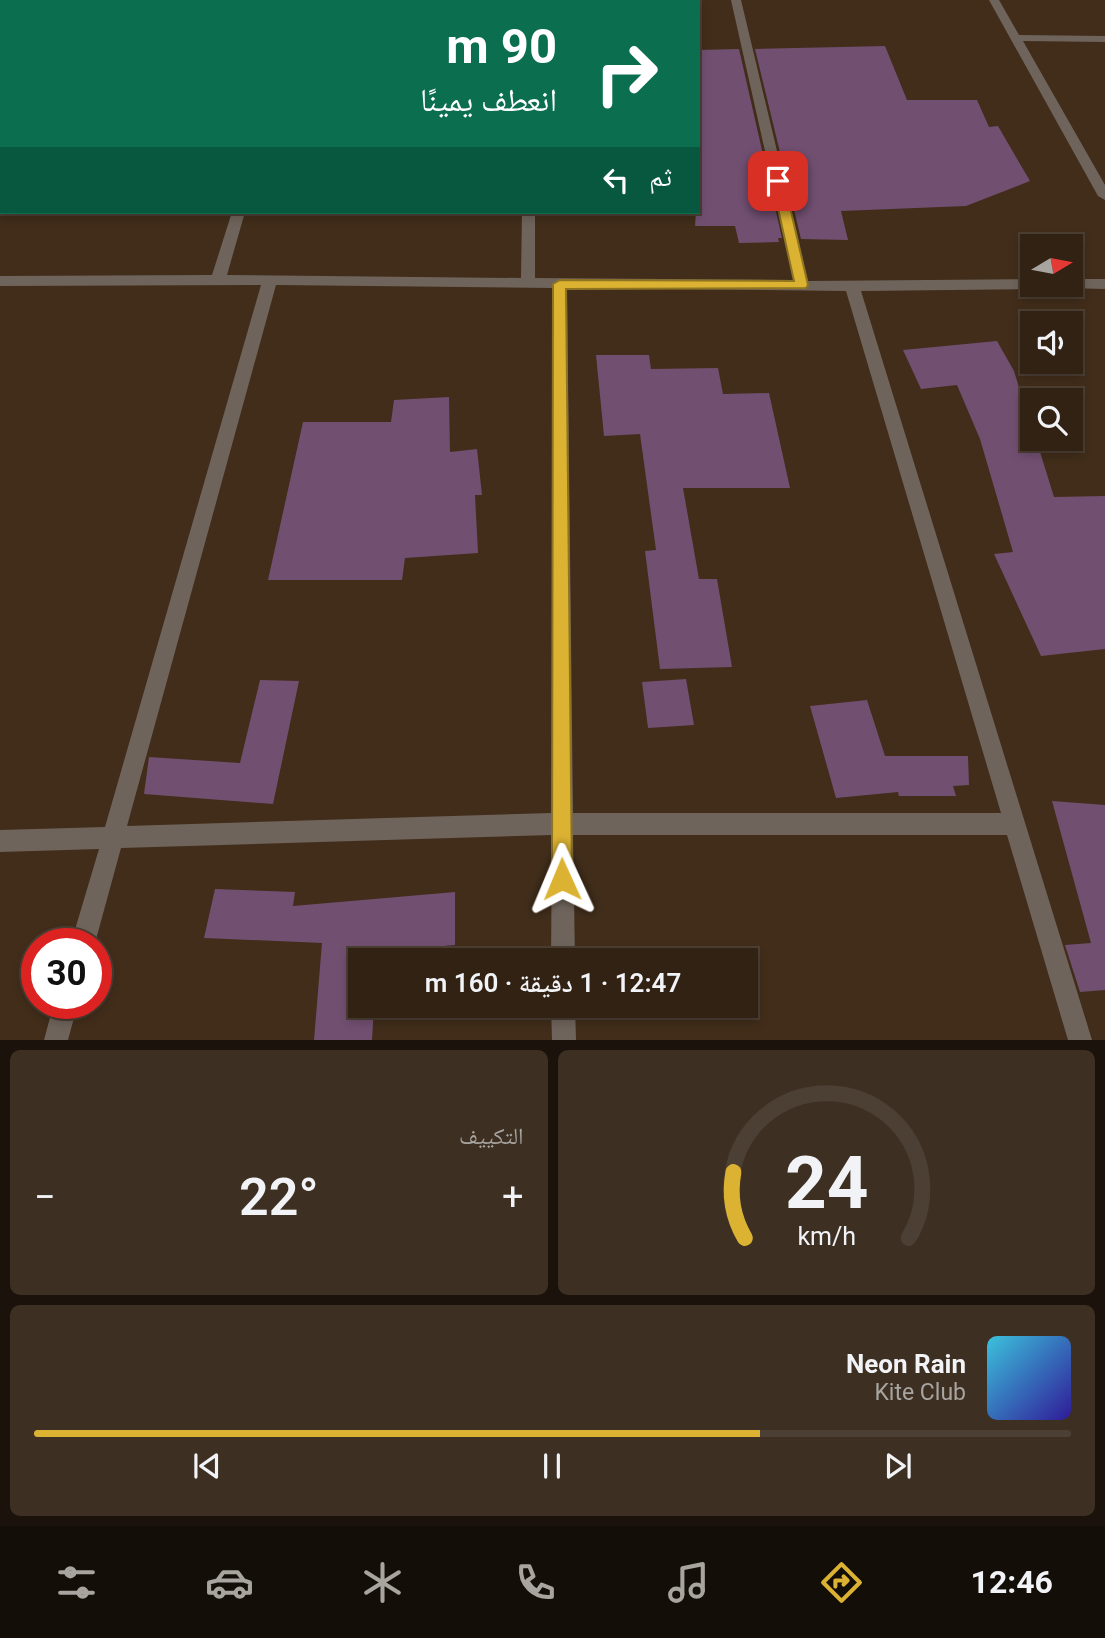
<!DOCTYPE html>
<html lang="ar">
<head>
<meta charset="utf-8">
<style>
  body { margin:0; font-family:Roboto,"Noto Naskh Arabic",sans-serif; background:#3d2f22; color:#f1f3f6; direction:rtl; height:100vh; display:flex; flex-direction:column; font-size:26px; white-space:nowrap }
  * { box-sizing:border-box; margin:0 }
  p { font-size:23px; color:#a8a4a0 }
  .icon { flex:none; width:38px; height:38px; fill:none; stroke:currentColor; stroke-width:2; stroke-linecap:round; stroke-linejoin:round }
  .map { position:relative; height:1040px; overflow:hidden; direction:ltr }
  .drawer { display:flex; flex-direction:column; gap:10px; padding:10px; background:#1b130b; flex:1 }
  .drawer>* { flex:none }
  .guide { position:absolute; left:0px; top:0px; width:700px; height:214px; box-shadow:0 4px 10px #0003,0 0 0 2px #4c3f34; direction:rtl; background:#0b6e4f; color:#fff; overflow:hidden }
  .needle { width:46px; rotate:80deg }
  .fabs { position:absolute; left:1020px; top:234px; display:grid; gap:14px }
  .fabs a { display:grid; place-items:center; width:63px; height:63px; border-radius:0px; background:#312214; box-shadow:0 4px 10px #0003,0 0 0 2px #4c3f34; font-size:35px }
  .speed { position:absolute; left:21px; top:928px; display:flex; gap:14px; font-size:35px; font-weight:700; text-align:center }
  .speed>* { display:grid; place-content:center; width:91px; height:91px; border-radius:50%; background:#312214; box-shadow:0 4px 10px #0003,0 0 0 2px #4c3f34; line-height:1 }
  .speed .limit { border:10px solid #d22; background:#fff; color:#111 }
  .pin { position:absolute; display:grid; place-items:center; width:60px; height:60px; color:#fff; margin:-30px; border-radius:14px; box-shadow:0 4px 10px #0006 }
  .me { position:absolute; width:77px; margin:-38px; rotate:359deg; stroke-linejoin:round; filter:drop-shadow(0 0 5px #0008) }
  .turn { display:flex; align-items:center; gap:24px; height:147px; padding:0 28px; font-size:32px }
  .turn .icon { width:91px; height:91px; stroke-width:2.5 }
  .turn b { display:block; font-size:49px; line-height:60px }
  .then { display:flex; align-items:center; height:66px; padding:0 28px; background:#0003; gap:14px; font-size:26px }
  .big { font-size:52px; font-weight:600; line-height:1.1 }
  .drawer .widget { flex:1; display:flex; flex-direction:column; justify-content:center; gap:10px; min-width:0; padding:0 24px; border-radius:10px; background:#3d2f22 }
  .drawer .dial { align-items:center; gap:0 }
  .dial svg { height:182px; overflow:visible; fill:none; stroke:#4c3f34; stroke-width:7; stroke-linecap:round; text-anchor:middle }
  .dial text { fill:#f1f3f6; stroke:none }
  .song { display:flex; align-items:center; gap:21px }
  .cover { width:84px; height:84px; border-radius:10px; background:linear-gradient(135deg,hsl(190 70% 55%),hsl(250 70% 35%)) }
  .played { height:7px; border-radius:4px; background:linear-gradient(90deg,#dcb233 70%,#4c3f34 70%) }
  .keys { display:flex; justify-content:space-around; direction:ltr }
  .heat { display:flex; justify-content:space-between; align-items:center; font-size:38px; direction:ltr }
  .drawer .tiles { flex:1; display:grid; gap:10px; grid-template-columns:1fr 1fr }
  .widget:last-child { grid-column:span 2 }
  .trip { position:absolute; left:348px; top:948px; width:410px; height:70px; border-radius:0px; background:#312214; box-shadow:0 4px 10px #0003,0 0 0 2px #4c3f34; font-weight:600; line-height:70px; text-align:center; direction:rtl }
  .tabs { display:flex; height:112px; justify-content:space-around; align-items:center; background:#140e08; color:#a8a4a0 }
  .tabs .icon { width:49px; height:49px }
  .tabs .selected { color:#dcb233 }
  .tabs b { font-size:32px; color:#f1f3f6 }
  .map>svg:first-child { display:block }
  .building { fill:#714f71 }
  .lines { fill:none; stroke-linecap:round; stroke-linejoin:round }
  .minor { fill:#6f645b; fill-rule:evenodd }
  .route { fill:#dcb233; stroke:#8f7421; stroke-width:2 }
</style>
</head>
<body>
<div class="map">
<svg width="1105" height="1040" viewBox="0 0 1105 1040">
  <rect width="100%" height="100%" fill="#412d1a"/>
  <path class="building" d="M 885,46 L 907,100 L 977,100 L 989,127 L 998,126 L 1030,181 L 966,206 L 841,211 L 848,240 L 801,239 L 755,49 Z
    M 739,49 L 782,238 L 778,238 L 779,242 L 739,243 L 735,226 L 695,226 L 696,212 L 698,212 L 698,50 Z
    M 997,341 L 1014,371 L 1032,429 L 1032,439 L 1036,439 L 1054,497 L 1105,496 L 1105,649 L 1041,656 L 994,554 L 1013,552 L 980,439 L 957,385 L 921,389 L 903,350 Z
    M 596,355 L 649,355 L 651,369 L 718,368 L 723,394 L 769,393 L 790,488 L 683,488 L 699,579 L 717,579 L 732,667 L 660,669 L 645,551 L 656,550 L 640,434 L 604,436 Z
    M 449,397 L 450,452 L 477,449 L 482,495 L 475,495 L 478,553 L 405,558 L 402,580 L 268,580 L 303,422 L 391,422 L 394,400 Z
    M 686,679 L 694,725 L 648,728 L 642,682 Z
    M 260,680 L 299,681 L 273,804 L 144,794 L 149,757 L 240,763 Z
    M 867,700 L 885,756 L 968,756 L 969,785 L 953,786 L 956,796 L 899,796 L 898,792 L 836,798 L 810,706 Z
    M 1052,801 L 1105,805 L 1105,990 L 1080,992 L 1065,945 L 1091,943 Z
    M 215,889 L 295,892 L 293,906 L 455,892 L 455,945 L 376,952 L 376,961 L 360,961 L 360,1006 L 374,1006 L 372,1040 L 314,1040 L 322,943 L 204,938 Z"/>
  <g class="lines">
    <path class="minor" d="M 63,0 L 73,0 L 62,2 Z
      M 300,0 L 310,0 L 299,2 Z
      M 525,0 L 535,0 L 535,2 L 525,2 Z
      M 731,0 L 741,0 L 808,281 L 1032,279 L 1032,285 L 1038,285 L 1032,289 L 861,291 L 1092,1040 L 1068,1040 L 1007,835 L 573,835 L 575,961 L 551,961 L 552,835 L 121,848 L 95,943 L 71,943 L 99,849 L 0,852 L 0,830 L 105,827 L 261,285 L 0,286 L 0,276 L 212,275 L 232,212 L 245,212 L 227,275 L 521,278 L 522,212 L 535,212 L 535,278 L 794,280 ZM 276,285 L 553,288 L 552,813 L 127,826 ZM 567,288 L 846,291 L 1001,813 L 573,813 Z
      M 989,0 L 999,0 L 1019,35 L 1105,36 L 1105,42 L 1023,41 L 1105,185 L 1105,200 L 1098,196 Z
      M 2,111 L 2,122 L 0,123 L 0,112 Z
      M 1071,279 L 1105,279 L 1105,289 L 1066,288 L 1065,285 L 1071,285 Z
      M 54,1003 L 78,1003 L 68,1040 L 44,1040 Z
      M 551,1006 L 575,1006 L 576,1040 L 552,1040 Z"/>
  </g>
  <path class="route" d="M 778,178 L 784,181 L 808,285 L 806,288 L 566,289 L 572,879 L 569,886 L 562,889 L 555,886 L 552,879 L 553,284 L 560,280 L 794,281 L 772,181 Z"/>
</svg>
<div class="fabs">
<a><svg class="needle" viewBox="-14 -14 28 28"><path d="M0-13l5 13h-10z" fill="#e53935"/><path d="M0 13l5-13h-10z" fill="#a8a4a0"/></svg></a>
<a><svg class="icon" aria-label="sound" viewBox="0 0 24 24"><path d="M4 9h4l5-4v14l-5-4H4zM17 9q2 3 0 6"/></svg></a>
<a><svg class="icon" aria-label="search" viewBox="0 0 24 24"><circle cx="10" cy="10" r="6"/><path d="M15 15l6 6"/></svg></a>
</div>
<div class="speed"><div class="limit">30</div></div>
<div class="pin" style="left:778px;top:181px;background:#d93025"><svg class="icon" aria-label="arrive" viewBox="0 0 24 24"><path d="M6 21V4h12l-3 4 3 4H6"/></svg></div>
<svg class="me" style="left:562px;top:879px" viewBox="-20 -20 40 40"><path d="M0-17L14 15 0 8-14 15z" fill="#dcb233" stroke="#fff" stroke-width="4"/></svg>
<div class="trip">12:47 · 1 دقيقة · 160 m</div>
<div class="guide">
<div class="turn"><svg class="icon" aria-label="right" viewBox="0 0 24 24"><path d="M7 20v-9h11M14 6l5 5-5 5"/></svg><div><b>90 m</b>انعطف يمينًا</div></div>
<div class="then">ثم<svg class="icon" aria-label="left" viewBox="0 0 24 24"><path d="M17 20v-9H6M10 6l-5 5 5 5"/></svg></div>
</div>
</div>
<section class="drawer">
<div class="tiles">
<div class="widget dial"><svg viewBox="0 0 100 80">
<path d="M14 69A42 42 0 1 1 86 69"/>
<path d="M14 69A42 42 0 0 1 9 40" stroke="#dcb233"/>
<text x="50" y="56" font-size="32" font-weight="700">24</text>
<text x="50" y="72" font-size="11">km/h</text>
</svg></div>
<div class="widget"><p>التكييف</p>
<div class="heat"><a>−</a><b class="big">22°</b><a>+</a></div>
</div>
<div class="widget">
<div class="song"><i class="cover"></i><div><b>Neon Rain</b><p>Kite Club</p></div></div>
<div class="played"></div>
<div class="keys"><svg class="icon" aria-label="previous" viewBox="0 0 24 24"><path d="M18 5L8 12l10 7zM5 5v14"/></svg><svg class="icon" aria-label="pause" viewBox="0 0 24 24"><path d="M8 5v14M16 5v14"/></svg><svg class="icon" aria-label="next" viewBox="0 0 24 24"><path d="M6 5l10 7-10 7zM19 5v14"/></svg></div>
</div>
</div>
</section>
<nav class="tabs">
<b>12:46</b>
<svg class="icon selected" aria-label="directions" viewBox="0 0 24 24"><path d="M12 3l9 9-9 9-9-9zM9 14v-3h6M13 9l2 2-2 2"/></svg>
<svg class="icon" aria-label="music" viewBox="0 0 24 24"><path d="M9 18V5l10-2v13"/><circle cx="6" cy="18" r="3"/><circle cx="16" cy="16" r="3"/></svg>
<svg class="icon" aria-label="phone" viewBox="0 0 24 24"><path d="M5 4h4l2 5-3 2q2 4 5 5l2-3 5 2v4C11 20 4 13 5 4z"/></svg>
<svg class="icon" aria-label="climate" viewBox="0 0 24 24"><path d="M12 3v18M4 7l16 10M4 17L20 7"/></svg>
<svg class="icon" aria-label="car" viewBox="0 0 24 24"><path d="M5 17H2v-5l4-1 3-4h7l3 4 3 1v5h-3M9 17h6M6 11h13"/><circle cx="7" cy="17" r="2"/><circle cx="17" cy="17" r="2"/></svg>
<svg class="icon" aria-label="filters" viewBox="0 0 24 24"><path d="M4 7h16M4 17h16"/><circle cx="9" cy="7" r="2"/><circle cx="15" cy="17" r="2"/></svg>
</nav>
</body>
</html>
